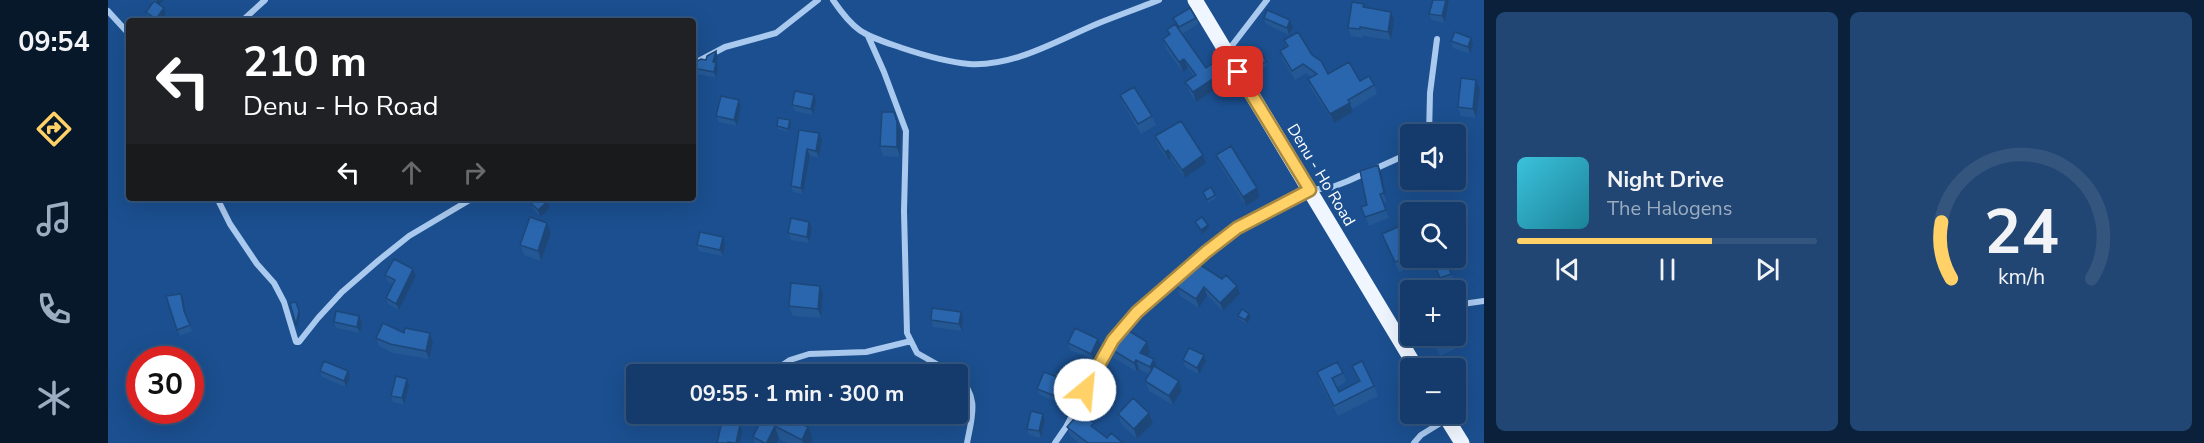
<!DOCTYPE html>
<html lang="en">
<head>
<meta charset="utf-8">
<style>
  body { margin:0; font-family:"Nunito Sans",sans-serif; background:#214673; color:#f1f3f6; height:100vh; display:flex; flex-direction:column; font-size:22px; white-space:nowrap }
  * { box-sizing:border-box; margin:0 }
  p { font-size:20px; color:#9dadc1 }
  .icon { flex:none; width:33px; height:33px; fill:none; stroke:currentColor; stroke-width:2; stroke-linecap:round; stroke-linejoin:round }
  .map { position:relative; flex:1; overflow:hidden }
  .sheet { display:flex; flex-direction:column; gap:12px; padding:12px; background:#0b203b; width:720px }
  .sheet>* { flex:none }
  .hud { position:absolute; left:18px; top:18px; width:570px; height:183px; border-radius:6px; box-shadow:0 6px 24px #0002,0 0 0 2px #33557e; background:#202124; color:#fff; overflow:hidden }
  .tools { position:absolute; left:1292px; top:124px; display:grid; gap:12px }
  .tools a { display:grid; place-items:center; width:66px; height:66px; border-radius:6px; background:#143b6b; box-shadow:0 6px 24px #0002,0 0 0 2px #33557e; font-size:30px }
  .speed { position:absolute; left:18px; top:346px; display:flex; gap:12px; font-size:30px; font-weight:700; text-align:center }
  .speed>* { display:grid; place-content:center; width:78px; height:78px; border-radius:50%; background:#143b6b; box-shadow:0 6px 24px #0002,0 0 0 2px #33557e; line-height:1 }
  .speed .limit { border:9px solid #d22; background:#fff; color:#111 }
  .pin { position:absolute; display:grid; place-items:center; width:51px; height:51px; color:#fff; margin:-26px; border-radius:12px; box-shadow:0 3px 9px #0006 }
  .me { position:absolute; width:66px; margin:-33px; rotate:28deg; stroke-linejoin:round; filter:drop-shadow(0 0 4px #0008) }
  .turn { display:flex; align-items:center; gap:21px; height:126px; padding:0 18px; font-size:27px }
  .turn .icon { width:78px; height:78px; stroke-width:2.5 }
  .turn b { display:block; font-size:42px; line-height:51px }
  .lanes { display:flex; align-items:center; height:57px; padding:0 18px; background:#0003; justify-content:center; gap:30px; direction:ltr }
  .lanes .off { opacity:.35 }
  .sheet .card { flex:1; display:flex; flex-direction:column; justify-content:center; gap:9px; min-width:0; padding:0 21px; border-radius:9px; background:#214673 }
  .sheet .dial { align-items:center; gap:0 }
  .dial svg { height:156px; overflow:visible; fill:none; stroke:#33557e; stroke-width:7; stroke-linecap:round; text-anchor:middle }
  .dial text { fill:#f1f3f6; stroke:none }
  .song { display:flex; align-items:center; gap:18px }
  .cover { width:72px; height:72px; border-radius:9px; background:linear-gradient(135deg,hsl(190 70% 55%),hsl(190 70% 35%)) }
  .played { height:6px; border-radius:3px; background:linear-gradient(90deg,#ffd166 65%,#33557e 65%) }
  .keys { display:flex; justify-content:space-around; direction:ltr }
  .sheet .tiles { flex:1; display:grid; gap:12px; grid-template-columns:repeat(2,1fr) }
  .trip { position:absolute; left:518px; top:364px; width:342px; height:60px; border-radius:6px; background:#143b6b; box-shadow:0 6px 24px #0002,0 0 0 2px #33557e; font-weight:700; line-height:60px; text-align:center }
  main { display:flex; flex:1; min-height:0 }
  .tabs { display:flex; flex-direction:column; width:108px; justify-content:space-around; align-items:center; background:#08182b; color:#9dadc1 }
  .tabs .icon { width:42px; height:42px }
  .tabs .current { color:#ffd166 }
  .tabs b { font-size:27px; color:#f1f3f6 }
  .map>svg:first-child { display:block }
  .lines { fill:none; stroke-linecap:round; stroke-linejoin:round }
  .street { stroke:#a9c9ee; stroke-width:6 }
  .primary { stroke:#f0f6ff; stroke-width:15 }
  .wall { fill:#245895 }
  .shaded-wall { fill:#1d4779 }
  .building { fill:#2a66ad; stroke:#1d4779; stroke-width:1.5 }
  .route-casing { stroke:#a68842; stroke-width:15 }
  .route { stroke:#ffd166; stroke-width:10 }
  .labels { text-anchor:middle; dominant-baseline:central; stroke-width:6; stroke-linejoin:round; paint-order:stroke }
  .street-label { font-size:16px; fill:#fff; stroke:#1b4f8f }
</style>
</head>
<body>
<main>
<nav class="tabs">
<b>09:54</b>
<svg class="icon current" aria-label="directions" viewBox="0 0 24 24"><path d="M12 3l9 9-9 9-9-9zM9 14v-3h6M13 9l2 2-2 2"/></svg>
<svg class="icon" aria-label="music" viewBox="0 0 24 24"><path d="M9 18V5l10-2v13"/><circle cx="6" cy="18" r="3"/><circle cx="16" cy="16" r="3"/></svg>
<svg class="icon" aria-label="phone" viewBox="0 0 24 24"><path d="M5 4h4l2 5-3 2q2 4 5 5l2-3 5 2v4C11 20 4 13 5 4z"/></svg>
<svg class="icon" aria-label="climate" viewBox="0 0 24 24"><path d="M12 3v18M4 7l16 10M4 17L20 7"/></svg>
</nav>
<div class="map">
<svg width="1376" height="443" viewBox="0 0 1376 443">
  <rect width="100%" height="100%" fill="#1b4f8f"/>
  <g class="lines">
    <path class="street" d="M 725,0 C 748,34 757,35 794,48 C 815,55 838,62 861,64 C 906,67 950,40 991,23 C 1011,15 1031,8 1051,0
      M 0,11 L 21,34
      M 134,21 L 157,0
      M 760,36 L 776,72 L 798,131 L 796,211 L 799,333 L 809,353 L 848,375
      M 1119,52 L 1159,0
      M 585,64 L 617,47 L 668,33 L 710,0
      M 1321,135 L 1322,93 L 1329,39
      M 109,198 L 122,224 L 149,264 L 166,283 L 176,302 L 188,342 L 191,342 L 210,318 L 234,292 L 271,260 L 301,236 L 365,198
      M 1347,305 L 1376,301
      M 1288,333 L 1302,327
      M 660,375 L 682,360 L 701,354 L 758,352 L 803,341
      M 849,376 C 872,397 864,416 859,443
      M 947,443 L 958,427 L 1005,340 L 1029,312 L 1098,252 L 1129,228 L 1169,206 L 1201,190 L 1222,188 L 1240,181 L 1302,153
      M 1306,443 L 1313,435 L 1339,419"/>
    <path class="primary" d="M 1087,0 L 1309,369
      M 1336,414 L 1354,443"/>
  </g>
  <path class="wall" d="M 42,0 L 55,0 L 52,5 L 58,15 L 53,21 L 44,21 L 40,18 L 38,12 L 45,2 Z
    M 1341,0 L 1337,23 L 1324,20 L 1321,14 Z
    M 1257,8 L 1286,20 L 1283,40 L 1255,36 L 1255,38 L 1243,36 L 1240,28 Z
    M 1065,18 L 1088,18 L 1090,24 L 1074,34 L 1098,68 L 1120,69 L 1123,79 L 1088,102 L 1081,91 L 1077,82 L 1086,76 L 1080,68 L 1075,72 L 1058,49 L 1055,39 L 1061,35 L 1059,30 L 1068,24 Z
    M 1156,18 L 1182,20 L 1185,27 L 1181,35 L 1158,24 Z
    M 1176,40 L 1204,55 L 1220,74 L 1266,85 L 1269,94 L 1244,109 L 1245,112 L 1226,123 L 1203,88 L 1200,79 L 1204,77 L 1198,73 L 1187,80 L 1175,60 L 1172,51 L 1178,47 Z
    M 1343,41 L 1365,45 L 1362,54 L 1345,48 Z
    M 1153,50 L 1159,65 L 1153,68 L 1146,53 Z
    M 608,51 L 610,57 L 608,63 L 610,68 L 608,78 L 586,73 L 585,70 L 585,63 L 598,60 Z
    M 1368,80 L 1372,90 L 1368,118 L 1353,116 L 1350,107 Z
    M 1012,95 L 1044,116 L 1048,125 L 1033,134 L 1016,105 Z
    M 631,100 L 633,106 L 629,126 L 611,122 L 608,116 Z
    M 708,101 L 705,115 L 687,111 L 684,105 Z
    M 683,123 L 681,132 L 670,129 L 669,126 Z
    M 691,130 L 714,140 L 711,157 L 702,156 L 695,194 L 685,192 L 683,186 Z
    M 793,132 L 792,157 L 775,156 L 772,146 Z
    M 1047,136 L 1095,155 L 1098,163 L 1077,178 L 1063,158 L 1060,160 L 1050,145 Z
    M 1108,155 L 1152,197 L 1138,206 L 1111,163 Z
    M 1270,165 L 1274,174 L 1279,202 L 1275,202 L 1281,218 L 1261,226 L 1253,207 L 1259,205 Z
    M 1095,192 L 1107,195 L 1108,198 L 1100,203 Z
    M 422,202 L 442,208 L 432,217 L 425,208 Z
    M 439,223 L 443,233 L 433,261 L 416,255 L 412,245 Z
    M 1302,224 L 1302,258 L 1320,258 L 1320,259 L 1291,272 L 1274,234 Z
    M 704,228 L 701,243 L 683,240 L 680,233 Z
    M 617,244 L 615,256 L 591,251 L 589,245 Z
    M 1324,258 L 1337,258 L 1346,280 L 1335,285 Z
    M 1086,261 L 1132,294 L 1115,311 L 1099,295 L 1091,308 L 1072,296 L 1069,287 Z
    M 305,269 L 308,276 L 291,310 L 280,304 L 278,298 L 285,284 L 280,282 L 277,275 Z
    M 73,294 L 76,300 L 78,316 L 84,331 L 72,336 L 58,296 Z
    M 715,295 L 713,318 L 685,316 L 681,306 Z
    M 853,312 L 855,318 L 854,331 L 825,327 L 823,320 Z
    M 1141,314 L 1143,317 L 1139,324 L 1131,319 L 1130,316 Z
    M 251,316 L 254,323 L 252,333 L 228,328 L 226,322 Z
    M 322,333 L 325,342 L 321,359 L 285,353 L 271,346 L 268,338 Z
    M 1350,337 L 1353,346 L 1332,356 L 1324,338 Z
    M 1039,342 L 1042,352 L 1039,356 L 1046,359 L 1048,367 L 1071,381 L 1074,390 L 1065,405 L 1041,391 L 1037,381 L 1041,374 L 1031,369 L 1029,372 L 1006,358 L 1003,349 Z
    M 960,343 L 993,345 L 986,360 L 962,350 Z
    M 1075,360 L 1098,362 L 1091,374 L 1077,367 Z
    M 1244,366 L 1266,386 L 1270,396 L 1230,416 L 1212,382 L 1209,372 L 1235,373 L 1238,382 L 1229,387 L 1231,392 L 1251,382 Z
    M 212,371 L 240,371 L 242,378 L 238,387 L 214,377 Z
    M 301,386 L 296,405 L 285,402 L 283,396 Z
    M 960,387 L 953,404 L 932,395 L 929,389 Z
    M 46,411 L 56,411 L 56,415 L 46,413 Z
    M 1041,413 L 1045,423 L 1029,439 L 1013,424 L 1010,414 Z
    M 656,414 L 705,440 L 703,443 L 679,443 L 671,439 L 669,443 L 647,443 L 645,437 Z
    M 804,414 L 802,424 L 794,422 L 791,415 Z
    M 935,414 L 937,420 L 933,438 L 921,435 L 919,429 Z
    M 959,427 L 989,430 L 999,438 L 1015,443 L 971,443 L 963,437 Z"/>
  <path class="shaded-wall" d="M 48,0 L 56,0 L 50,6 Z
    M 1338,0 L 1341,0 L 1337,23 L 1334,16 Z
    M 56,8 L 58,15 L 53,21 L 48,21 L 48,19 Z
    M 1283,12 L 1286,20 L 1283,40 L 1280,32 Z
    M 1182,20 L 1185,27 L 1181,35 L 1179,28 Z
    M 1363,38 L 1365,45 L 1362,54 L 1360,47 Z
    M 608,51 L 610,57 L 608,63 L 610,68 L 608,78 L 606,72 L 605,62 Z
    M 1076,59 L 1080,68 L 1075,72 L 1071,62 Z
    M 1120,69 L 1123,79 L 1088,102 L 1085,92 Z
    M 1368,80 L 1372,90 L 1368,118 L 1365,109 Z
    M 706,95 L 708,101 L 705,115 L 703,109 Z
    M 631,100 L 633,106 L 629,126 L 626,120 Z
    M 1242,103 L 1245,112 L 1226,123 L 1222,114 Z
    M 682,120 L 683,123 L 681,132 L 680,129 Z
    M 789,122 L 793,132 L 792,157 L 789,147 Z
    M 711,133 L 714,140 L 711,157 L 708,151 Z
    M 699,149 L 702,156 L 695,194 L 693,188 Z
    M 1060,150 L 1063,158 L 1060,160 L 1057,152 Z
    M 1095,155 L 1098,163 L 1077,178 L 1074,170 Z
    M 1270,165 L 1274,174 L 1279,202 L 1276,193 Z
    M 1149,188 L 1152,197 L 1138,206 L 1135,197 Z
    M 439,202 L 442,208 L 432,217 L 430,210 Z
    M 701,222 L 704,228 L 701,243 L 699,237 Z
    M 439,223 L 443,233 L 433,261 L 430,251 Z
    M 1100,225 L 1101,228 L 1094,234 L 1093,230 Z
    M 615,237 L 617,244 L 615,256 L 612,250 Z
    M 305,269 L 308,276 L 291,310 L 288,304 Z
    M 712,286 L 715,295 L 713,318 L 710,309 Z
    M 1129,286 L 1132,294 L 1115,311 L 1112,303 Z
    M 1096,287 L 1099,295 L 1091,308 L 1088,299 Z
    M 73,294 L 76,300 L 78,317 L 76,311 Z
    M 188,302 L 192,315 L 189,328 L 188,325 Z
    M 853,312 L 855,318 L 854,331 L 851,324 Z
    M 1141,314 L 1143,317 L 1139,324 L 1137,320 Z
    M 251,316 L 254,323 L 252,333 L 249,327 Z
    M 322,333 L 325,342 L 321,359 L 318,351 Z
    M 990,339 L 993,345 L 986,360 L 983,354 Z
    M 1039,342 L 1042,352 L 1036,362 L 1032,353 Z
    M 1096,355 L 1098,362 L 1091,374 L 1089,368 Z
    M 1046,359 L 1049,368 L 1045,376 L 1042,367 Z
    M 1028,360 L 1031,369 L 1029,372 L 1026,363 Z
    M 240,371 L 242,378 L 238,387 L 236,381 Z
    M 299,379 L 301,386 L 296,405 L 294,398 Z
    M 957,380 L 960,387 L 953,404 L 950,397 Z
    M 1071,381 L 1074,390 L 1065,405 L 1061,396 Z
    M 1041,413 L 1045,423 L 1029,439 L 1026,429 Z
    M 800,414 L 804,414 L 802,424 L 799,417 Z
    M 935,414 L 937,420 L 933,438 L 931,431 Z
    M 632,425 L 634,432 L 632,443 L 628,443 Z
    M 667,426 L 671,439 L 669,443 L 659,443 L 659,442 Z
    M 700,427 L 705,440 L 703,443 L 695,443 L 694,440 Z"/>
  <path class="building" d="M 1325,0 L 1338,0 L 1334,16 L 1321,14 Z
    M 46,1 L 56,8 L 48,19 L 38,12 Z
    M 1244,2 L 1256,4 L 1255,7 L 1283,12 L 1280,32 L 1252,27 L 1252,29 L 1240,28 Z
    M 1082,8 L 1088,18 L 1071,27 L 1065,18 Z
    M 1159,10 L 1182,20 L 1179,28 L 1156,18 Z
    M 1067,24 L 1098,68 L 1113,58 L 1120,69 L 1085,92 L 1077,82 L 1088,75 L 1076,59 L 1071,62 L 1055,39 L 1062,34 L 1059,30 Z
    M 1190,32 L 1204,55 L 1213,61 L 1220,74 L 1241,62 L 1252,81 L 1261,76 L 1266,85 L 1240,100 L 1242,103 L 1222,114 L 1200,79 L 1209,74 L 1195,64 L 1184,71 L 1172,51 L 1180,46 L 1176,40 Z
    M 1347,32 L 1363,38 L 1360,47 L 1343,41 Z
    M 1153,50 L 1158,62 L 1151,65 L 1146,53 Z
    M 608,51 L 605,62 L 608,62 L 606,72 L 585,68 L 585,63 L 593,59 L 598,60 L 599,56 Z
    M 1353,78 L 1368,80 L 1365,109 L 1350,107 Z
    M 1026,87 L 1044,116 L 1030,124 L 1012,95 Z
    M 687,91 L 706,95 L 703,109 L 684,105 Z
    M 613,96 L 631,100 L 626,120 L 608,116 Z
    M 774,112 L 786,112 L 789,122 L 789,147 L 772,146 Z
    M 670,118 L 682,120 L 680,129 L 669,126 Z
    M 1073,121 L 1095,155 L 1074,170 L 1060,150 L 1057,152 L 1047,136 Z
    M 691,130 L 711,133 L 708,151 L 699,149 L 693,188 L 683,186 Z
    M 1123,146 L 1149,188 L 1135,197 L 1108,155 Z
    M 1270,165 L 1276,193 L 1272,194 L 1278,210 L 1257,217 L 1253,207 L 1259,205 L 1252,171 Z
    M 1103,187 L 1107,195 L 1099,200 L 1095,192 Z
    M 426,198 L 436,198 L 439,202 L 430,210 L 422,202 Z
    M 422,217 L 439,223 L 430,251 L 412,245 Z
    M 1094,217 L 1100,225 L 1093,230 L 1087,222 Z
    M 683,218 L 701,222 L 699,237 L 680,233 Z
    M 1301,222 L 1302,224 L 1302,256 L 1287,262 L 1274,234 Z
    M 592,232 L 615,237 L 612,250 L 589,245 Z
    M 1324,258 L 1337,258 L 1343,274 L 1332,278 Z
    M 286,259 L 305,269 L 288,304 L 278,298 L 287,280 L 277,275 Z
    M 1086,261 L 1114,279 L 1118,275 L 1129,286 L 1112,303 L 1096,287 L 1088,299 L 1069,287 Z
    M 683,283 L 712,286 L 710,309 L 681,306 Z
    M 73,294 L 76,311 L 82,325 L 69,330 L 58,296 Z
    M 188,302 L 191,311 L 188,325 L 182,303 Z
    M 824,308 L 853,312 L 851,324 L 823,320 Z
    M 1134,309 L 1141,314 L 1137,320 L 1130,316 Z
    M 228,311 L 251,316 L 249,327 L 226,322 Z
    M 275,323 L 296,333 L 297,328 L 322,333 L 318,351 L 282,344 L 268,338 Z
    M 967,328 L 990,339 L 983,354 L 960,343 Z
    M 1016,328 L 1039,342 L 1032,353 L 1046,359 L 1042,367 L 1028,360 L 1026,363 L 1003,349 Z
    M 1347,332 L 1350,337 L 1329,347 L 1324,338 L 1328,336 L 1347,336 Z
    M 1081,348 L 1096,355 L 1089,368 L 1075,360 Z
    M 216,361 L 240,371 L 236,381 L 212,371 Z
    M 1254,361 L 1266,386 L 1226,406 L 1209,372 L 1229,362 L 1235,373 L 1224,378 L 1231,392 L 1252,381 L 1244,366 Z
    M 1046,366 L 1071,381 L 1061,396 L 1037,381 Z
    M 776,368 L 803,374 L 803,375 L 775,375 Z
    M 936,372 L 957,380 L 950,397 L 929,389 Z
    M 288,376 L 299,379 L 294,398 L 283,396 Z
    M 1025,398 L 1041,413 L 1026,429 L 1010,414 Z
    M 923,411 L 935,414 L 931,431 L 919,429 Z
    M 972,412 L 986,423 L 983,426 L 999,438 L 1003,433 L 1015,443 L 980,443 L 959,427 Z
    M 656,414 L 673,414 L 700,427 L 694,440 L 667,426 L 659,442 L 661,443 L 655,443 L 655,442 L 645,437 Z
    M 792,414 L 800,414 L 799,417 L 791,415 Z
    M 614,422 L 632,425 L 628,443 L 620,442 L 620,443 L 609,443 Z"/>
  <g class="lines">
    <defs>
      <path id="route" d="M 977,390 L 1005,340 L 1029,312 L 1098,252 L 1129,228 L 1202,190 L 1130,72"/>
    </defs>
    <use href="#route" class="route-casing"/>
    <use href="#route" class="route"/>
  </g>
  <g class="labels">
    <g class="street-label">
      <text transform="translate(1213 175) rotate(59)">Denu - Ho Road</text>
    </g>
  </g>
</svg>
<div class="tools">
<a><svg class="icon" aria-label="sound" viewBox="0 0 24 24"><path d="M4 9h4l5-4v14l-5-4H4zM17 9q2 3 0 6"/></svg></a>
<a><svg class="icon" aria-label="search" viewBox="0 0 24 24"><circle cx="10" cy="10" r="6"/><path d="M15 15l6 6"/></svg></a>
<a>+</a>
<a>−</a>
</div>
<div class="speed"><div class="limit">30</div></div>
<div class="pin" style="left:1130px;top:72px;background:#d93025"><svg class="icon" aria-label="arrive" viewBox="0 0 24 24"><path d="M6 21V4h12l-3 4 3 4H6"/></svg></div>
<svg class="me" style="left:977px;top:390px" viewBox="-20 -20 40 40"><circle r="19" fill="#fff"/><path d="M0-13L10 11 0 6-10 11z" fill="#ffd166"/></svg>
<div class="trip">09:55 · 1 min · 300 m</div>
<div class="hud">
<div class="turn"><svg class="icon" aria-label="left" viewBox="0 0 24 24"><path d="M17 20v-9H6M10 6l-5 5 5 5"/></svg><div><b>210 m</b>Denu - Ho Road</div></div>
<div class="lanes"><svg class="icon" aria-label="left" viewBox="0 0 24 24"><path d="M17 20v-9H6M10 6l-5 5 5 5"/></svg><svg class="icon off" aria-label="ahead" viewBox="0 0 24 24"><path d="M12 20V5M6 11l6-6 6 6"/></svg><svg class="icon off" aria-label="right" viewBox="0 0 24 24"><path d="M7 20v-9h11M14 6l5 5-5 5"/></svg></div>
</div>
</div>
<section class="sheet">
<div class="tiles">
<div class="card">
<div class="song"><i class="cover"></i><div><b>Night Drive</b><p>The Halogens</p></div></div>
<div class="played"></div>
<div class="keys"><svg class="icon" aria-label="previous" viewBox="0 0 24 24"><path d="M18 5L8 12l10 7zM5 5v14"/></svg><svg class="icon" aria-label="pause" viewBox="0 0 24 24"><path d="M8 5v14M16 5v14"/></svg><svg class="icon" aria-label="next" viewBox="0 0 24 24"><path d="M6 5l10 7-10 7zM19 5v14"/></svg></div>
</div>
<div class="card dial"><svg viewBox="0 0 100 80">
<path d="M14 69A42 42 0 1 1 86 69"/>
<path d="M14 69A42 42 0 0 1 9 40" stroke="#ffd166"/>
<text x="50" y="56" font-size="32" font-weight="700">24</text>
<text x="50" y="72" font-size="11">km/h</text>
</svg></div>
</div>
</section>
</main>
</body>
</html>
